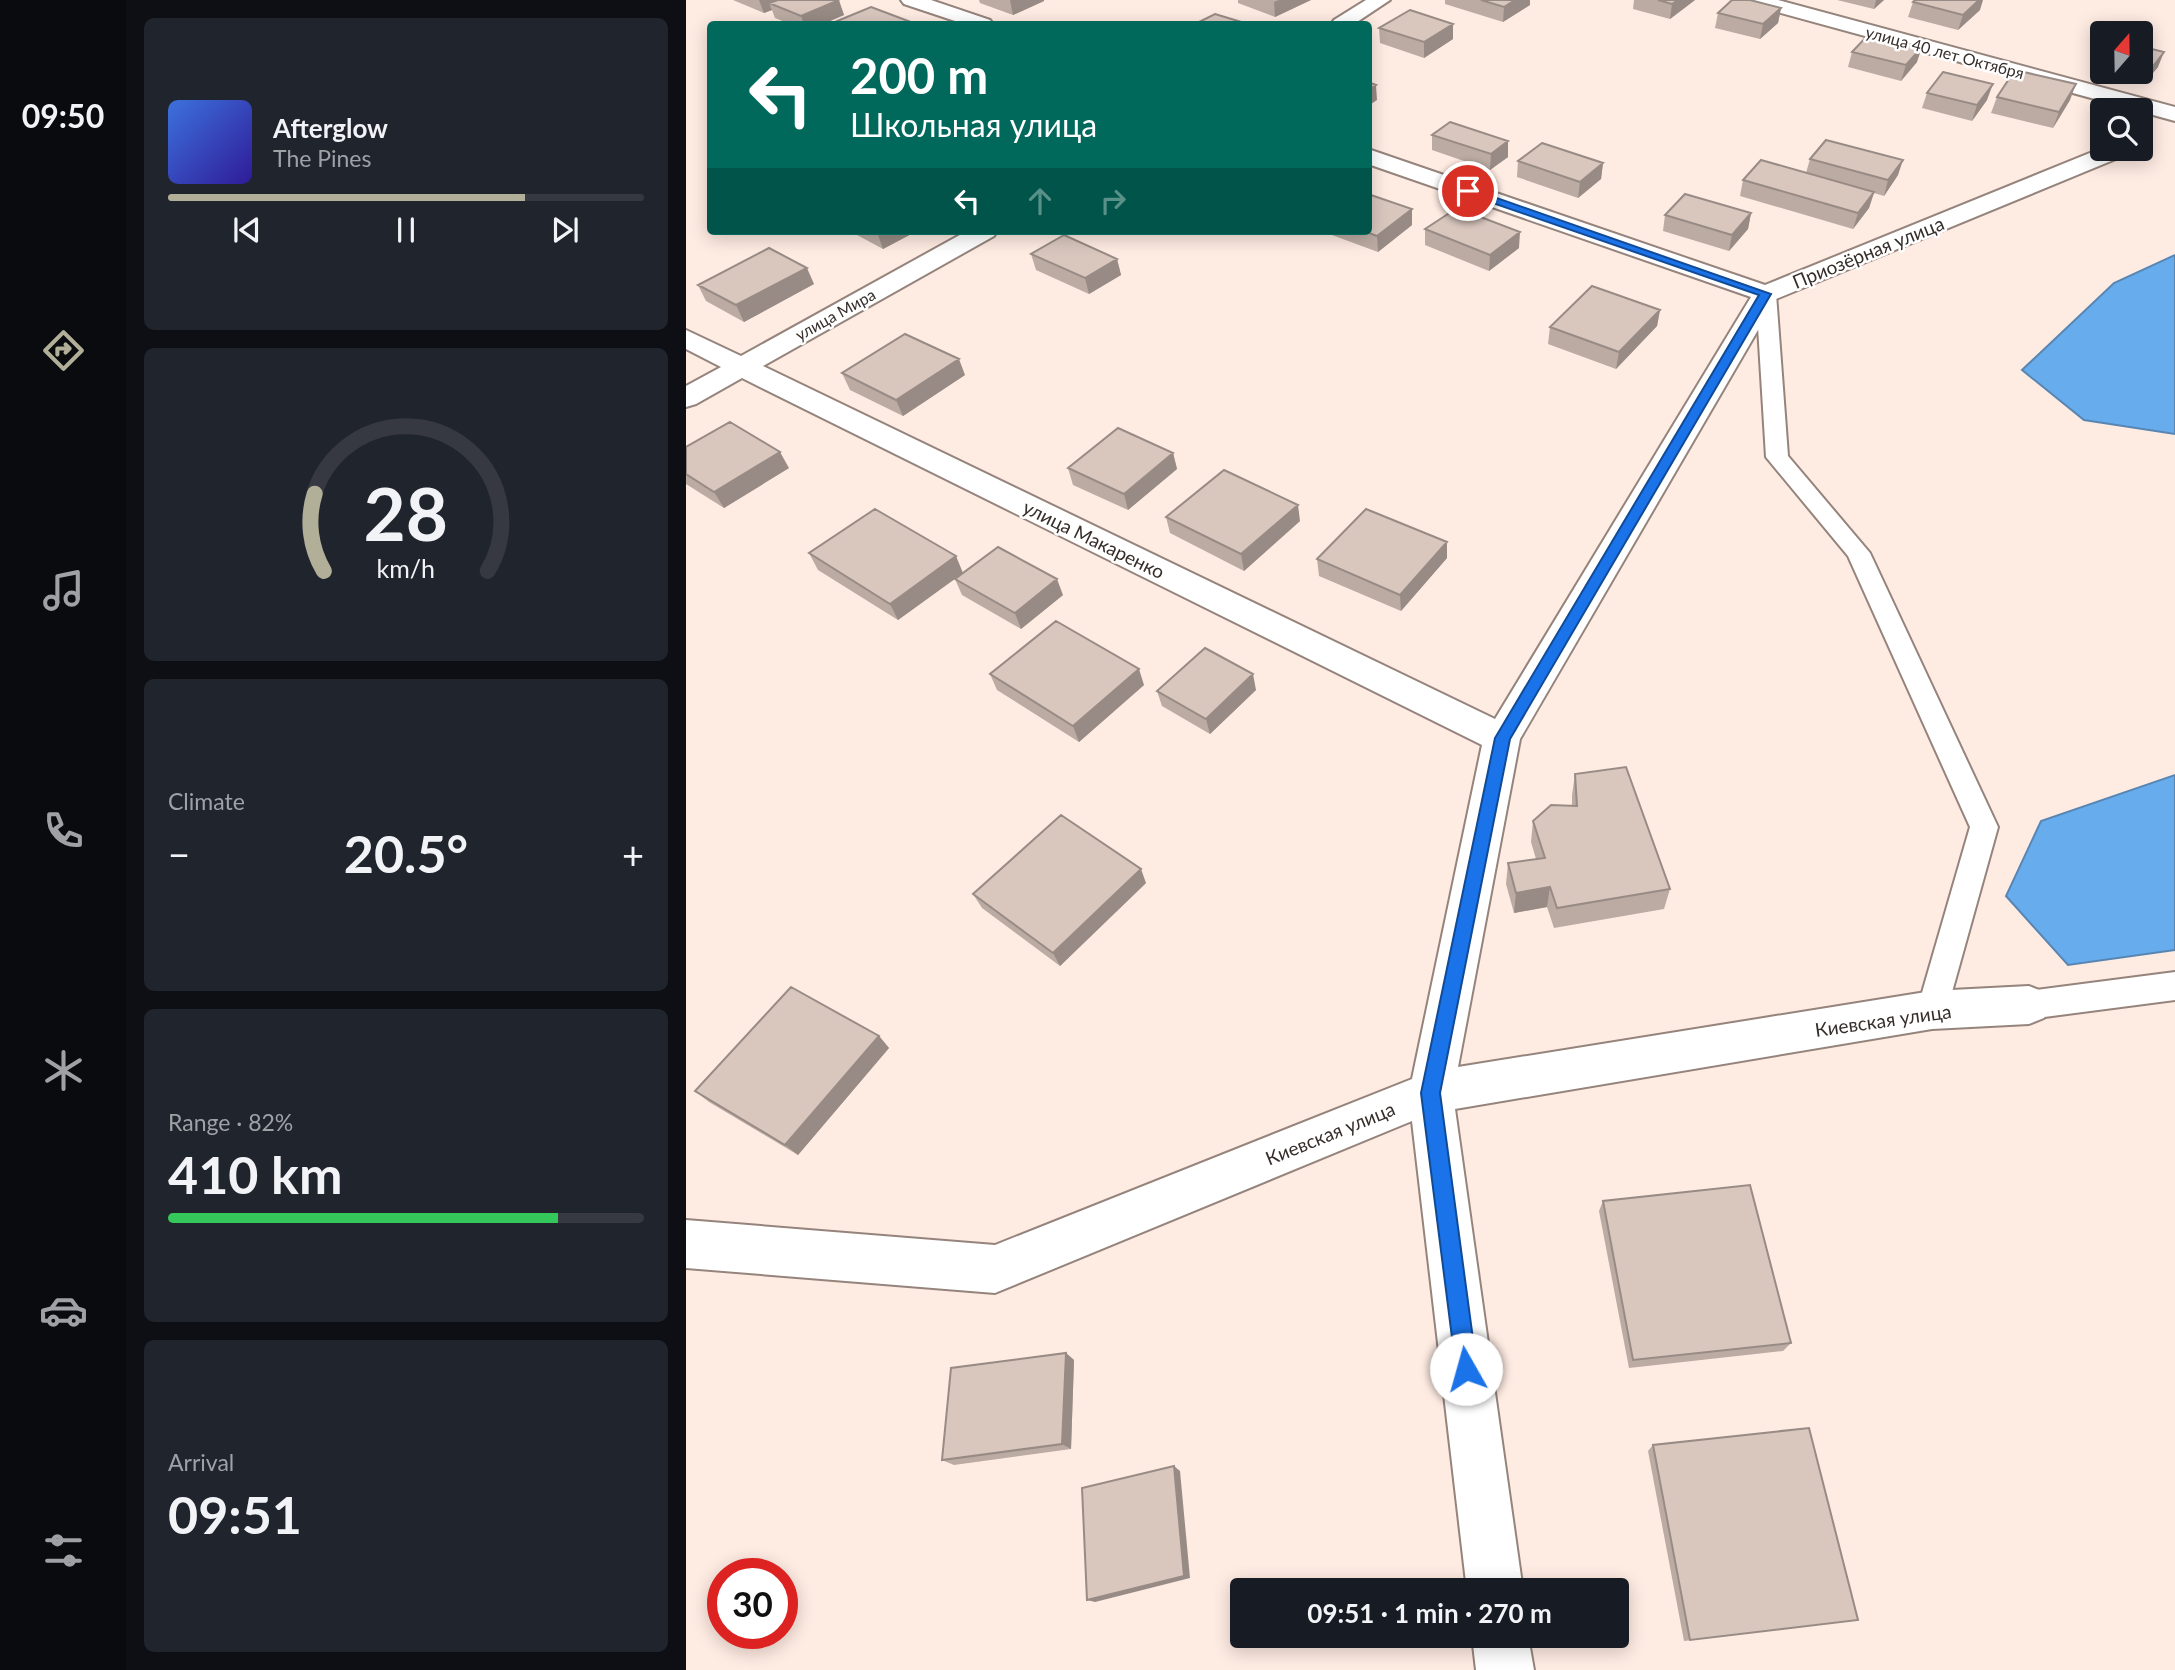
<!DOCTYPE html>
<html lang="en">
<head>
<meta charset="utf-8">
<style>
  body { margin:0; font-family:Lato,sans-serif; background:#20242c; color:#f1f3f6; height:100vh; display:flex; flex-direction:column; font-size:26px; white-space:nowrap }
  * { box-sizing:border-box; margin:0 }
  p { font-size:23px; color:#9ea1a6 }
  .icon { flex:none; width:38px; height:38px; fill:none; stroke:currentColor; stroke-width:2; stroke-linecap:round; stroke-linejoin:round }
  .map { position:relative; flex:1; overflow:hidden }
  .side { display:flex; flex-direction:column; gap:18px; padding:18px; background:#0d0f14; width:560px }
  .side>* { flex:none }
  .hud { position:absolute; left:21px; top:21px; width:665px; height:214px; border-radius:7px; box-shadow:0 4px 18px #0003; background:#00695c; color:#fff; overflow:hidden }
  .needle { width:46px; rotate:20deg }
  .buttons { position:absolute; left:1404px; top:21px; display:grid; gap:14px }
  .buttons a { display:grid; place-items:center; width:63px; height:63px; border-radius:7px; background:#171b24; box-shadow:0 4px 18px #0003; font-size:35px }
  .speed { position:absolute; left:21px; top:1558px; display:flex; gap:14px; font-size:35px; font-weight:700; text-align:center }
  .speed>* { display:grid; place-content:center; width:91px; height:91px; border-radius:50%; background:#171b24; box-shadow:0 4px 18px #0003; line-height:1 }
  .speed .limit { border:10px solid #d22; background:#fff; color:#111 }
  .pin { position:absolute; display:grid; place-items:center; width:60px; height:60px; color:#fff; margin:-30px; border:4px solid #fff; border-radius:50%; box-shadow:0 2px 7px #0007 }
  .me { position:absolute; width:77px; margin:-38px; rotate:353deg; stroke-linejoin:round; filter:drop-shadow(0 0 5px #0008) }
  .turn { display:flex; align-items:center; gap:24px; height:147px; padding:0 28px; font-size:32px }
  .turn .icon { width:91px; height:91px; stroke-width:2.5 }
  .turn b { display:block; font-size:49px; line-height:60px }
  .lanes { display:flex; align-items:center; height:66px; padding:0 28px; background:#0003; justify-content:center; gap:35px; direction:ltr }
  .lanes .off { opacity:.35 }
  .big { font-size:52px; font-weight:700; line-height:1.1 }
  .side .tile { flex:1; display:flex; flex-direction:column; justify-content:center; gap:10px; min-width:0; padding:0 24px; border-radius:10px; background:#20242c }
  .side .dial { align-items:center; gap:0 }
  .dial svg { height:182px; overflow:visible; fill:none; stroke:#363941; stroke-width:7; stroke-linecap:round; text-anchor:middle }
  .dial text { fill:#f1f3f6; stroke:none }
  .song { display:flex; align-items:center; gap:21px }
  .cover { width:84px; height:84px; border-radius:10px; background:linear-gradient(135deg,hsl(220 70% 55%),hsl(250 70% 35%)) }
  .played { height:7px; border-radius:4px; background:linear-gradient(90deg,#b2af99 75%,#363941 75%) }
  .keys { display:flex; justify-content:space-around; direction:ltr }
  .heat { display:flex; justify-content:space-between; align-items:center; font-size:38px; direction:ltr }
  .charge { height:10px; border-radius:5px; background:linear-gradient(90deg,#34c759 82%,#363941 0) }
  .trip { position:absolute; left:544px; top:1578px; width:399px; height:70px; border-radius:7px; background:#171b24; box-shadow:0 4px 18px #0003; font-weight:700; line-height:70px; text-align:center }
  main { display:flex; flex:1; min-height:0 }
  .tabs { display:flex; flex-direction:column; width:126px; justify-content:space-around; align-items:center; background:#090b0e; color:#9ea1a6 }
  .tabs .icon { width:49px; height:49px }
  .tabs .current { color:#b2af99 }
  .tabs b { font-size:32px; color:#f1f3f6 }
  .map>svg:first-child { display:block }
  .water { fill:#67aced; stroke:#5886b3; stroke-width:2 }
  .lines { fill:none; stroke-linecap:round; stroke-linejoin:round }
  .service-casing { stroke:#95847c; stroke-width:4 }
  .minor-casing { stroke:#95847c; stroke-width:4 }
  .service { fill:#fff; fill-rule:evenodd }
  .minor { fill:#fff; fill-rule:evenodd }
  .wall { fill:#bbaba3 }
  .shaded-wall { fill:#988b85 }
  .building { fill:#d9c7be; stroke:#988b85; stroke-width:2 }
  .route { fill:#1a73e8; stroke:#114b97; stroke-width:2 }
  .labels { text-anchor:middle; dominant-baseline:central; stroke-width:5; stroke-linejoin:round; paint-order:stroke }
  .far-street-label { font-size:16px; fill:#352e2b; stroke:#fff }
  .street-label { font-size:19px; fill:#352e2b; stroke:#fff }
</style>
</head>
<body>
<main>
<nav class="tabs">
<b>09:50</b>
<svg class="icon current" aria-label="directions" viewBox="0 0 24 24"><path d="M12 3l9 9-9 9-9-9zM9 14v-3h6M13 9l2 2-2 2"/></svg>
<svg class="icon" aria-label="music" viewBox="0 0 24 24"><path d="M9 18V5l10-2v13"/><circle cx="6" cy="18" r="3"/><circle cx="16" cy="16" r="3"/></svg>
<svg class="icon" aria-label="phone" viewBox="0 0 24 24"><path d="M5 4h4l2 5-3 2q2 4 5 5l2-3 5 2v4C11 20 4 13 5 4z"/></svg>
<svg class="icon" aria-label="climate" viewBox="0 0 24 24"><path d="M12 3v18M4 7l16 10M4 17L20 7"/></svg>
<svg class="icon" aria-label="car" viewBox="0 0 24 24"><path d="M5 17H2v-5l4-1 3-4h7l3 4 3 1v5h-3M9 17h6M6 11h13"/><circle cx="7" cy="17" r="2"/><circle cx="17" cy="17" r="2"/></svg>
<svg class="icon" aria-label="filters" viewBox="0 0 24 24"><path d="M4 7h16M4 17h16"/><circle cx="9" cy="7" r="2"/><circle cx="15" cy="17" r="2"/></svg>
</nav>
<section class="side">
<div class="tile">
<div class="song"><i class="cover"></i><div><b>Afterglow</b><p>The Pines</p></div></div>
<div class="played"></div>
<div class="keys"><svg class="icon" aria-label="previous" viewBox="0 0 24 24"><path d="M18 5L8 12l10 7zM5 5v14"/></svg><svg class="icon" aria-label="pause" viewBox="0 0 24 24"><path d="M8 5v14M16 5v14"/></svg><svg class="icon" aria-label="next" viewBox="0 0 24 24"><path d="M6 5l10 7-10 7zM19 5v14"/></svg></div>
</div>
<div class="tile dial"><svg viewBox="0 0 100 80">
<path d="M14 69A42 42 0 1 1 86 69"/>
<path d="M14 69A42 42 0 0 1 10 35" stroke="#b2af99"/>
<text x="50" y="56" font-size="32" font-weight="700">28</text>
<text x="50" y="72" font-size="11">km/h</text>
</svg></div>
<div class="tile"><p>Climate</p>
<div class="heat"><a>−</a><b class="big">20.5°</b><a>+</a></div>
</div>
<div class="tile"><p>Range · 82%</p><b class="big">410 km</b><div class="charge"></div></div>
<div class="tile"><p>Arrival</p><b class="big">09:51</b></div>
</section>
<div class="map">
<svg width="1489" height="1670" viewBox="0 0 1489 1670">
  <rect width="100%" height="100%" fill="#feebe2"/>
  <path class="water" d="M 1489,255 L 1489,434 L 1398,420 L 1336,370 L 1428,283 Z
    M 1489,775 L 1489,950 L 1382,965 L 1320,896 L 1355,821 Z"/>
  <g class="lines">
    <defs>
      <path id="service" d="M 1080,288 L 1090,294 L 1102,456 L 1184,553 L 1312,827 L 1261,1010 L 1257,1020 L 1246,1024 L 1235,1020 L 1231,1010 L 1284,827 L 1162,556 L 1080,457 L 1070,294 Z
        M 1489,972 L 1489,1000 L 1343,1019 L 1332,1015 L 1328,1005 L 1332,995 L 1343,991 Z"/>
      <path id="minor" d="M 215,0 L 245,0 L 304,20 L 307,24 L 278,24 L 218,4 Z
        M 680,0 L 704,0 L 668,24 L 645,24 L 648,20 Z
        M 1059,0 L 1092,0 L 1489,107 L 1489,121 L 1062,4 Z
        M 1416,148 L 1446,149 L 1442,154 L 1090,299 L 834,739 L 772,1067 L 1246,991 L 1343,986 L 1358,992 L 1364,1005 L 1358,1018 L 1343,1024 L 1246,1029 L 769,1109 L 837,1591 L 781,1591 L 726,1121 L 309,1293 L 0,1268 L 0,1220 L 309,1245 L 726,1079 L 796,745 L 56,378 L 10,404 L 0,407 L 0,386 L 35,367 L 0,349 L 0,330 L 55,356 L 281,231 L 311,231 L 308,236 L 77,366 L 809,719 L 1065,297 L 682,164 L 682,149 L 1079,285 Z
        M 786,1636 L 842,1636 L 848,1670 L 790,1670 Z"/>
    </defs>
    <use href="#service" class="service-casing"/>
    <use href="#minor" class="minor-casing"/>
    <use href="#service" class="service"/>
    <use href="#minor" class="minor"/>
  </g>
  <path class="wall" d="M 47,0 L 152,0 L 158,15 L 137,24 L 104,24 L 89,18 L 86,10 L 78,13 Z
    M 293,0 L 358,0 L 358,1 L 327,15 L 294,3 Z
    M 552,0 L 625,0 L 589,17 L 552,3 Z
    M 759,0 L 844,0 L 844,5 L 817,22 L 759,4 Z
    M 948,0 L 1009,0 L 984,19 L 947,9 Z
    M 1151,0 L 1198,0 L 1188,9 Z
    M 1227,2 L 1294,10 L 1272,30 L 1222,17 Z
    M 1095,8 L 1092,23 L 1074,39 L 1029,28 L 1032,13 Z
    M 693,28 L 767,39 L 738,58 L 694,43 Z
    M 1454,46 L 1472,67 L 1461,80 L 1426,72 L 1454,72 Z
    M 1166,52 L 1231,62 L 1215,81 L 1162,67 Z
    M 1241,93 L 1301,100 L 1286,121 L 1236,108 Z
    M 1311,97 L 1384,100 L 1367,128 L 1305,113 Z
    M 746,135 L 822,157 L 804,170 L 746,150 Z
    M 1124,159 L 1212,175 L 1198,196 L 1188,193 L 1183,208 L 1167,229 L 1054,196 L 1057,180 L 1120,173 Z
    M 832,161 L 917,163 L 915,179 L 892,198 L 831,177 Z
    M 1065,213 L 1062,229 L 1043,251 L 977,231 L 979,215 Z
    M 726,225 L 692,252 L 635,231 L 682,231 Z
    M 739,229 L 833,248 L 803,271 L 739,245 Z
    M 170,231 L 231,231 L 197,249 L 171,235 Z
    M 345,254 L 431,259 L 435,275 L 403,294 L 350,270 Z
    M 128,284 L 58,322 L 20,301 L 12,285 Z
    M 974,310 L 971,326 L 930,369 L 862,344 L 864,327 Z
    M 156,373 L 279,375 L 217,416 L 164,390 Z
    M 0,447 L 103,468 L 38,508 L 0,484 Z
    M 487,453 L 491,469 L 442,510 L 387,485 L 382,468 Z
    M 480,517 L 614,521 L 558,571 L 484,533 Z
    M 761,542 L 761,558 L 715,611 L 633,576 L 631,559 Z
    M 123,553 L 277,573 L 212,620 L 132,570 Z
    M 269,579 L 377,595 L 335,629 L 276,595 Z
    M 304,674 L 458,685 L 393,742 L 311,690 Z
    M 570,690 L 524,734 L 476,706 L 471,691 Z
    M 889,774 L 984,889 L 978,909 L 868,928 L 861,907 L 828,913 L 820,884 L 822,863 L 850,859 L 845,842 L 847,821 L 886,805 L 886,795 Z
    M 460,883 L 374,966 L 296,908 L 287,894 Z
    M 193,1036 L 203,1048 L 112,1155 L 23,1102 L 9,1091 Z
    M 917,1201 L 1105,1343 L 1097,1351 L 943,1368 L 913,1211 Z
    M 380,1353 L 388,1360 L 385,1449 L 268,1465 L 256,1460 Z
    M 967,1445 L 1172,1620 L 998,1641 L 962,1451 Z"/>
  <path class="shaded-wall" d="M 73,0 L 109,0 L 83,3 L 86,10 L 78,13 Z
    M 153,0 L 158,15 L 137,24 L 118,24 L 115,16 Z
    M 324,0 L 358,0 L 358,1 L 327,15 Z
    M 593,0 L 625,0 L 589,17 L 588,2 Z
    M 829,0 L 844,0 L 844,5 L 817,22 L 818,7 Z
    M 992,0 L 1009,0 L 984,19 L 986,4 Z
    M 1190,0 L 1198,0 L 1188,9 Z
    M 1293,0 L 1297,0 L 1294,10 L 1272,30 L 1277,15 Z
    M 1095,8 L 1092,23 L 1074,39 L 1077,24 Z
    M 767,24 L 767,39 L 738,58 L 738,42 Z
    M 1236,47 L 1231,62 L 1215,81 L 1220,65 Z
    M 1478,52 L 1472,67 L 1461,80 L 1468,65 Z
    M 1307,84 L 1301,100 L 1286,121 L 1291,105 Z
    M 1390,84 L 1384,100 L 1367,128 L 1373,112 Z
    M 690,85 L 691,100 L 682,106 L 682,90 Z
    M 822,141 L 822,157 L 804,170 L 805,154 Z
    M 1217,160 L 1212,175 L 1198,196 L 1202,180 Z
    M 917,163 L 915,179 L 892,198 L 894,182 Z
    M 1188,192 L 1183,208 L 1167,229 L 1172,213 Z
    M 726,209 L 726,225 L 692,252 L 691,236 Z
    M 1065,213 L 1062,229 L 1043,251 L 1046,235 Z
    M 194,231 L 231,231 L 197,249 L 191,232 Z
    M 834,232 L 833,248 L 803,271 L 804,255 Z
    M 431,259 L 435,275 L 403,294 L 399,278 Z
    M 121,268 L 128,284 L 58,322 L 50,305 Z
    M 974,310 L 971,326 L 930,369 L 933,352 Z
    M 273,359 L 279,375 L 217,416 L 210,400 Z
    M 94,452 L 103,468 L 38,508 L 28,492 Z
    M 487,453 L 491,469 L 442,510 L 438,494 Z
    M 612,505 L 614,521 L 558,571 L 555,554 Z
    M 761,542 L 761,558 L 715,611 L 714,595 Z
    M 270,556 L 277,573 L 212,620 L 204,604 Z
    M 371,579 L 377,595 L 335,629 L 329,613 Z
    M 453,669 L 458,685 L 393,742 L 387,726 Z
    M 567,674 L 570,690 L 524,734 L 520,719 Z
    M 455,869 L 460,883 L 374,966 L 367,953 Z
    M 864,887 L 861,907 L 828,913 L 830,893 Z
    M 193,1036 L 203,1048 L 112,1155 L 99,1145 Z
    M 380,1353 L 388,1360 L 385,1449 L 376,1444 Z
    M 488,1466 L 494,1471 L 504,1578 L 409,1602 L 401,1600 Z"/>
  <path class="building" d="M 92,0 L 153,0 L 115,16 L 83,3 Z
    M 795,0 L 829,0 L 818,7 Z
    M 972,0 L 992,0 L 986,4 Z
    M 1046,0 L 1064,0 L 1095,8 L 1077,24 L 1032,13 Z
    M 1229,0 L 1293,0 L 1277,15 L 1227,2 Z
    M 185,7 L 225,22 L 220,24 L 144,24 Z
    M 724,10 L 767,24 L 738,42 L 693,28 Z
    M 529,14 L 562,24 L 509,24 Z
    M 1183,34 L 1236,47 L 1220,65 L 1166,52 Z
    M 1454,46 L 1478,52 L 1468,65 L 1454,62 Z
    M 1329,70 L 1390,84 L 1373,112 L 1311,97 Z
    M 1257,72 L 1307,84 L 1291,105 L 1241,93 Z
    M 682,82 L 690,85 L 682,90 Z
    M 764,122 L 822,141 L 805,154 L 746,135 Z
    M 1140,140 L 1217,160 L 1202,180 L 1124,159 Z
    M 856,143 L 917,163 L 894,182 L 832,161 Z
    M 1075,160 L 1188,192 L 1172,213 L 1057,180 Z
    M 682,194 L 726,209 L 691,236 L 678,231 L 682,231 Z
    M 999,194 L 1065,213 L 1046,235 L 979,215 Z
    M 771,208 L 834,232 L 804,255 L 739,229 Z
    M 378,235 L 431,259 L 399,278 L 345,254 Z
    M 83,248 L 121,268 L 50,305 L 12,285 Z
    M 906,286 L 974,310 L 933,352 L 864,327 Z
    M 219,334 L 273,359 L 210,400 L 156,373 Z
    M 44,422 L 94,452 L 28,492 L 0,474 L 0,447 Z
    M 432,428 L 487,453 L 438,494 L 382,468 Z
    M 538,470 L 612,505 L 555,554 L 480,517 Z
    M 189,509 L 270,556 L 204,604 L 123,553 Z
    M 680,509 L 761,542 L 714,595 L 631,559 Z
    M 312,547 L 371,579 L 329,613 L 269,579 Z
    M 370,621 L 453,669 L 387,726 L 304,674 Z
    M 519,648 L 567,674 L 520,719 L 471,691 Z
    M 940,767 L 984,889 L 871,908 L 864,887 L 830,893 L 822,863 L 859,858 L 847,821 L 865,805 L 891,806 L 889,774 Z
    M 375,815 L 455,869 L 367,953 L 287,894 Z
    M 105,987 L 193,1036 L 99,1145 L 9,1091 Z
    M 1064,1185 L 1105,1343 L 947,1360 L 917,1201 Z
    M 380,1353 L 376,1444 L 256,1460 L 265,1368 Z
    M 1123,1428 L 1172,1620 L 1004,1640 L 967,1445 Z
    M 488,1466 L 498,1576 L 401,1600 L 396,1488 Z"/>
  <path class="route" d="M 778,189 L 785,189 L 1085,294 L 824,739 L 754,1093 L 791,1369 L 788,1377 L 780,1380 L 773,1377 L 770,1369 L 735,1093 L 809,738 L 1073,295 L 778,193 Z"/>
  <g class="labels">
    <g class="far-street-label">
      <text transform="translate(1259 52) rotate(15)">улица 40 лет Октября</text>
      <text transform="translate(149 314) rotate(-29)">улица Мира</text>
    </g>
    <g class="street-label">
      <text transform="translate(1182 252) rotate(-22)">Приозёрная улица</text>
      <text transform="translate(408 539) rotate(26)">улица Макаренко</text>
      <text transform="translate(1197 1020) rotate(-8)">Киевская улица</text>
      <text transform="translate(644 1133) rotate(-22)">Киевская улица</text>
    </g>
  </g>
</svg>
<div class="buttons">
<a><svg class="needle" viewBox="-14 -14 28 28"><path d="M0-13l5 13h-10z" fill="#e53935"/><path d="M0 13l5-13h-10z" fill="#9ea1a6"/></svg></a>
<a><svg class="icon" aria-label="search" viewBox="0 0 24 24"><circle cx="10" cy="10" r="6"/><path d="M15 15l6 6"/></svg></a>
</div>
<div class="speed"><div class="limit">30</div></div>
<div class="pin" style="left:782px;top:191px;background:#d93025"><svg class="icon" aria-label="arrive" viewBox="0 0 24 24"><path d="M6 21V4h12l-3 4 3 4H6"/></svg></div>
<svg class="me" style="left:780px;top:1369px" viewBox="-20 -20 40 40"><circle r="19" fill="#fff"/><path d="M0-13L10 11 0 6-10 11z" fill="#1a73e8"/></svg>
<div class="trip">09:51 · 1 min · 270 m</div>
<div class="hud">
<div class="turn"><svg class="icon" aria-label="left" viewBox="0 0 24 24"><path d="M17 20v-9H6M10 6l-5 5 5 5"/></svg><div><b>200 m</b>Школьная улица</div></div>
<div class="lanes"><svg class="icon" aria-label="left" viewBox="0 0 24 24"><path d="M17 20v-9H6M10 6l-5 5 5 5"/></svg><svg class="icon off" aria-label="ahead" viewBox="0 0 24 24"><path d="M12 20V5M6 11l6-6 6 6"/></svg><svg class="icon off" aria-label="right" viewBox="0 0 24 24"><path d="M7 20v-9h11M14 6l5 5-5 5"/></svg></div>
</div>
</div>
</main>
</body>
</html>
